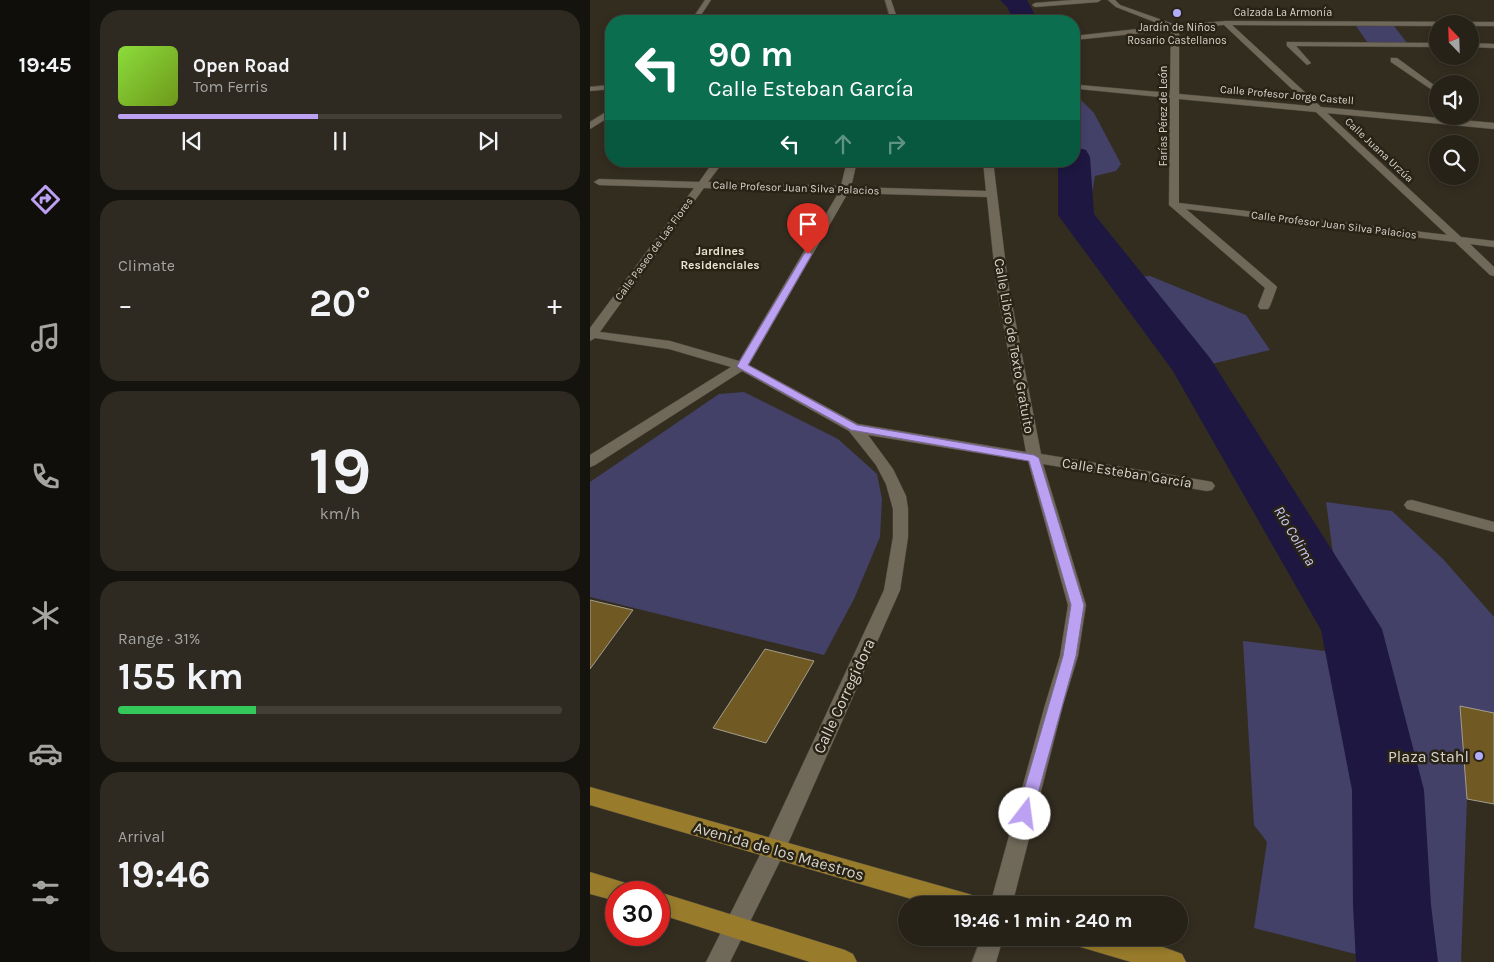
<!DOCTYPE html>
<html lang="en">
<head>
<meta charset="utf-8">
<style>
  body { margin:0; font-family:Karla,sans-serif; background:#2e2a21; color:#f1f3f6; height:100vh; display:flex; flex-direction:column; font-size:19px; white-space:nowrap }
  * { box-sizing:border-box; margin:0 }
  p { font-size:16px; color:#a4a4a2 }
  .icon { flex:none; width:28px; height:28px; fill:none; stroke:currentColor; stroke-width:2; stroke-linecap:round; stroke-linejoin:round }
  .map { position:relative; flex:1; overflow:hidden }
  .drawer { display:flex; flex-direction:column; gap:10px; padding:10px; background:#15130d; width:500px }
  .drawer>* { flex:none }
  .guide { position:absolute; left:15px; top:15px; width:475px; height:152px; border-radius:20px; box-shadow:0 2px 8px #0003,0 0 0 1px #423f37; background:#0b6e4f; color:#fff; overflow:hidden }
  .needle { width:32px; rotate:337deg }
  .fabs { position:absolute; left:839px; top:15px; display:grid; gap:10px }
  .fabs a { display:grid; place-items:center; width:50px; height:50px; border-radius:50%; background:#262218; box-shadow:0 2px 8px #0003,0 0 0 1px #423f37; font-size:25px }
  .speed { position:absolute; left:15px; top:881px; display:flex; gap:10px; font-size:25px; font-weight:700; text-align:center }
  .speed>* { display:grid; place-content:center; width:65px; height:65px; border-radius:50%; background:#262218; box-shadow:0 2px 8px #0003,0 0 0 1px #423f37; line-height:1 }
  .speed .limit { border:8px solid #d22; background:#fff; color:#111 }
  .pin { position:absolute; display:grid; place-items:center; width:42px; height:42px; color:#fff; margin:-51px -21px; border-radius:50% 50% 50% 0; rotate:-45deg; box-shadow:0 0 5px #0007 }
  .pin .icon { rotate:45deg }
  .me { position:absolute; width:55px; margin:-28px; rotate:15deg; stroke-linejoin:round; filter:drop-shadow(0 0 4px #0008) }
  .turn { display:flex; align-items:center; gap:18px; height:105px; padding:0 20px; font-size:22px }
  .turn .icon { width:65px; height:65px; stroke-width:2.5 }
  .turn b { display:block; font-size:35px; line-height:42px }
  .lanes { display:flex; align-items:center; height:48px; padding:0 20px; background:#0003; justify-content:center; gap:25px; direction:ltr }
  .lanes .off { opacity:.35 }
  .big { font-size:38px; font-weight:700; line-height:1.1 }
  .drawer .card { flex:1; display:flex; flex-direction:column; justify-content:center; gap:8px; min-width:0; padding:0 18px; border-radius:20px; background:#2e2a21 }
  .drawer .dial { align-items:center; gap:0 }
  .dial b { font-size:65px; line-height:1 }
  .song { display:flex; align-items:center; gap:15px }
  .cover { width:60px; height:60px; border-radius:8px; background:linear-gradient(135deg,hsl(90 70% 55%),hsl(80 70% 35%)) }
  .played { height:5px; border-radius:2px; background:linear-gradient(90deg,#bca0f2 45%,#423f37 45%) }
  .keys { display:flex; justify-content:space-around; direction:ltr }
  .heat { display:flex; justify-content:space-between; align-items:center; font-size:28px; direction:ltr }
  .charge { height:8px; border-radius:4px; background:linear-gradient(90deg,#34c759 31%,#423f37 0) }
  .trip { position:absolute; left:308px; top:896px; width:290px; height:50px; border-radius:25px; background:#262218; box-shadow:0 2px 8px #0003,0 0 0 1px #423f37; font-weight:700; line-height:50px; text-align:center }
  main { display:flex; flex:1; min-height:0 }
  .dock { display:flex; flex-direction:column; width:90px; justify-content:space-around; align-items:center; background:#0f0e0a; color:#a4a4a2 }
  .dock .icon { width:35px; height:35px }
  .dock .current { color:#bca0f2 }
  .dock b { font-size:22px; color:#f1f3f6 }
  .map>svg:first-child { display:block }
  .green { fill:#434168 }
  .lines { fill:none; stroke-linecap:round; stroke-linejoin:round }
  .river { fill:#1d1741; fill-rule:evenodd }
  .building { fill:#715924; stroke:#a59e8e }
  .minor-casing { stroke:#504a40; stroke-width:1 }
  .major-casing { stroke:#504a40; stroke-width:1 }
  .minor { fill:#70695a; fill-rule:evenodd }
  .major { fill:#987b2b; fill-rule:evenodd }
  .route { fill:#bca0f2; stroke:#7a689d }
  .poi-dot { fill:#b1adfa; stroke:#292316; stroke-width:2 }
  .labels { text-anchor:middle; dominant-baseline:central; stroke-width:5; stroke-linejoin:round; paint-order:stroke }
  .far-street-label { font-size:11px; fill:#d8d4cc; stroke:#292316 }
  .far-poi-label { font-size:11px; fill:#d8d4cc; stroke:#292316 }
  .far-neighbourhood-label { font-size:12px; font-weight:bold; fill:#eae2d1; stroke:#292316 }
  .street-label { font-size:14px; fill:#d8d4cc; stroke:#292316 }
  .water-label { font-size:15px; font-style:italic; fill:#c9c8f7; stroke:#292316 }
  .near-street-label { font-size:16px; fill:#d8d4cc; stroke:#292316 }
  .near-poi-label { font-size:16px; fill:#d8d4cc; stroke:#292316; text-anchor:end }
</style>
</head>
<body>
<main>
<nav class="dock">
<b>19:45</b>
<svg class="icon current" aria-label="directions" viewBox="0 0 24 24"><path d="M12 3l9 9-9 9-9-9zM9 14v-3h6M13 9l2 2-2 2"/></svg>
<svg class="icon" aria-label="music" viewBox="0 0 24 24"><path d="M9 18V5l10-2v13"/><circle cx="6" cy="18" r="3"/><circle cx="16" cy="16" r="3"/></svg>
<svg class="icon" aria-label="phone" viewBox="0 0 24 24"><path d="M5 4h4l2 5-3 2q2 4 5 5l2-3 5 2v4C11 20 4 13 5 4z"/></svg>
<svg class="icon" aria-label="climate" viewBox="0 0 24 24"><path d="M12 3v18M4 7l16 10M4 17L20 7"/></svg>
<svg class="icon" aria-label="car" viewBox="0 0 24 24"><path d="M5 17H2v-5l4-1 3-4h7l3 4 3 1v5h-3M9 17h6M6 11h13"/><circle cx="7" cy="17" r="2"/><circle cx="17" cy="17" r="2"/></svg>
<svg class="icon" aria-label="filters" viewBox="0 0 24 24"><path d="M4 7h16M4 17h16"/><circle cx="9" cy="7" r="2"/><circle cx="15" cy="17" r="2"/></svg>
</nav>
<section class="drawer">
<div class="card">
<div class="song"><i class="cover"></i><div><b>Open Road</b><p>Tom Ferris</p></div></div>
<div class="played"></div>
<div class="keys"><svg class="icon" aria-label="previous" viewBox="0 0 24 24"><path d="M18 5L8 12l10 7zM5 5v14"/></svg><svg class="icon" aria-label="pause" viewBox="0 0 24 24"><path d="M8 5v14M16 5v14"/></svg><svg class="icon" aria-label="next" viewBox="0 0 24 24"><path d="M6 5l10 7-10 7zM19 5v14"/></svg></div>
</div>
<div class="card"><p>Climate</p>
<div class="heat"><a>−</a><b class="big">20°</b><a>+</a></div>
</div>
<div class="card dial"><b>19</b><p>km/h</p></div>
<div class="card"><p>Range · 31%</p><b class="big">155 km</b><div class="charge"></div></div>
<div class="card"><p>Arrival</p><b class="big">19:46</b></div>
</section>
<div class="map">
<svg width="904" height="962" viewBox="0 0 904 962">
  <rect width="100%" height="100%" fill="#332d20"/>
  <path class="green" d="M 766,26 L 804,26 L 817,43 L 778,43 Z
    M 484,93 L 504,113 L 531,164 L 526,171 L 505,176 L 501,199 L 476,204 L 468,161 L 484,161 Z
    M 560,276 L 656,315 L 680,350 L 596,370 L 580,365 L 516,279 Z
    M 154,392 L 248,439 L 287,474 L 292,499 L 290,537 L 264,599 L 234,655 L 0,597 L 0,482 L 129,394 Z
    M 736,502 L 802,511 L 853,559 L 904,617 L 904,713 L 870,707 L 877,799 L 871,962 L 796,962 L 664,928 L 677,842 L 664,825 L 653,641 L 784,657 L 743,553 Z"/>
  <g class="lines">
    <path class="river" d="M 410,0 L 437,0 L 448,21 L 424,21 L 417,7 Z
      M 484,147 L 496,150 L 500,157 L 504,214 L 620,358 L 792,629 L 834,790 L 841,905 L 848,962 L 766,962 L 763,905 L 762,790 L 731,630 L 583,371 L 468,215 L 468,161 L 484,161 Z"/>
  </g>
  <path class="building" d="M 0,600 L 43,610 L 0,669 Z
    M 175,649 L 224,661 L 176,743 L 123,728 Z
    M 870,706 L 904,713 L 904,804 L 877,799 Z"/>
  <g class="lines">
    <defs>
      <path id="minor" d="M 115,0 L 121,0 L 107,21 L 101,21 Z
        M 295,0 L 301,0 L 308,21 L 301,21 Z
        M 483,0 L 511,0 L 508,2 L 445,7 L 442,5 L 445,3 Z
        M 518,0 L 525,0 L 530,5 L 586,25 L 636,21 L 904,22 L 904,26 L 880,26 L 880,24 L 848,24 L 848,26 L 642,25 L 731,107 L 904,123 L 904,129 L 737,113 L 871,237 L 904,241 L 904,247 L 880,244 L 904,267 L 904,276 L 900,275 L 865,242 L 596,209 L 685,285 L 687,287 L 680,306 L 678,309 L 670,309 L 668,306 L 675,288 L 579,205 L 580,98 L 489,89 L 485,87 L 489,85 L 580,93 L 581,30 L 484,40 L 484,36 L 575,26 L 526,7 ZM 634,25 L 720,106 L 589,94 L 589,29 ZM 589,99 L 726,112 L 857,235 L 589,203 Z
        M 697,42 L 848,43 L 848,47 L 706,46 L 721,63 L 717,65 L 697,46 Z
        M 880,43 L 904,44 L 904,48 L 880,47 Z
        M 801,58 L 807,58 L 848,88 L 848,94 L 801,62 Z
        M 21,85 L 21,89 L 0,91 L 0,87 Z
        M 21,109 L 21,116 L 0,129 L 0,122 Z
        M 124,161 L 134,161 L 118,182 L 251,186 L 257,161 L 267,161 L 261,187 L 396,191 L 393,161 L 403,161 L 418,283 L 451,454 L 617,481 L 622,482 L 625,486 L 622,490 L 617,491 L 453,464 L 496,605 L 488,656 L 473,705 L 422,905 L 400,905 L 455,705 L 470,656 L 478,605 L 438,461 L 278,435 L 303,469 L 316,496 L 318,509 L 318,537 L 310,590 L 192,857 L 140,962 L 116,962 L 176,843 L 294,590 L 303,537 L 303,509 L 296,484 L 286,465 L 259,431 L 152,371 L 5,465 L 0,467 L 0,455 L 141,367 L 79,349 L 5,338 L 0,341 L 0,328 L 104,188 L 9,185 L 4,182 L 9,179 L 109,182 ZM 114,188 L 249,192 L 149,361 L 80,341 L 10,332 ZM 258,193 L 397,197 L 406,283 L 436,452 L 268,424 L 159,365 Z
        M 822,500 L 904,522 L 904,532 L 817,509 L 814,505 L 817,501 Z
        M 391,938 L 413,938 L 406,962 L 382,962 Z"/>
      <path id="major" d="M 0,787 L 379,894 L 387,897 L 390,905 L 342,905 L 0,805 Z
        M 0,872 L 39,884 L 42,892 L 26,892 L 26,901 L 0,894 Z
        M 68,892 L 69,892 L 255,950 L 263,954 L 267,962 L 220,962 L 69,914 Z
        M 484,938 C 519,933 559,940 592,954 L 596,962 L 541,962 L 487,946 Z"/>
    </defs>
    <use href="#minor" class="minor-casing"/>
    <use href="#major" class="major-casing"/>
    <use href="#minor" class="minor"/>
    <use href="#major" class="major"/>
  </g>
  <path class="route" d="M 218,251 L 222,254 L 158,365 L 267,425 L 444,455 L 449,458 L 494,605 L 486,656 L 441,819 L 435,821 L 430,819 L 427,814 L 473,656 L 481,605 L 439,461 L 261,430 L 149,368 L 147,366 L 214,254 Z"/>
  <g class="poi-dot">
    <circle cx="587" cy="13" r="5"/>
    <circle cx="889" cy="756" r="5"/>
  </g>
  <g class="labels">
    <g class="far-street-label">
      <text x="693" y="12">Calzada La Armonía</text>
      <text transform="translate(697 95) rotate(5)">Calle Profesor Jorge Castell</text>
      <text transform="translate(573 116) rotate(-90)">Farías Pérez de León</text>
      <text transform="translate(789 150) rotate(43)">Calle Juana Urzúa</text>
      <text transform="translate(206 188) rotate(2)">Calle Profesor Juan Silva Palacios</text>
      <text transform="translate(744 225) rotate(7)">Calle Profesor Juan Silva Palacios</text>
      <text transform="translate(64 249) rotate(-54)">Calle Paseo de Las Flores</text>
    </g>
    <g class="far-poi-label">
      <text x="587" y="27">Jardín de Niños<tspan x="587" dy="13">Rosario Castellanos</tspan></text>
    </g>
    <g class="far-neighbourhood-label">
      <text x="130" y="251">Jardines<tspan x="130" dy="14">Residenciales</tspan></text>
    </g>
    <g class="street-label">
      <text transform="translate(424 346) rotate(80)">Calle Libro de Texto Gratuito</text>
      <text transform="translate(537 473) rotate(9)">Calle Esteban García</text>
    </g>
    <g class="water-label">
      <text transform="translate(705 536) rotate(59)">Río Colima</text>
    </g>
    <g class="near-street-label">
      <text transform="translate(254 696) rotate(-65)">Calle Corregidora</text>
      <text transform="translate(189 851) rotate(16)">Avenida de los Maestros</text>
    </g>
    <g class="near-poi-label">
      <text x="879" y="756">Plaza Stahl</text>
    </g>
  </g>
</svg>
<div class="fabs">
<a><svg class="needle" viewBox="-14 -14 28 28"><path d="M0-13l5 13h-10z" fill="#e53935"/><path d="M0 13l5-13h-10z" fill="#a4a4a2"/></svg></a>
<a><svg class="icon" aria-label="sound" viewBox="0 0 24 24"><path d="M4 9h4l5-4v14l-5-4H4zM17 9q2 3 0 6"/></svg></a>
<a><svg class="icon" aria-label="search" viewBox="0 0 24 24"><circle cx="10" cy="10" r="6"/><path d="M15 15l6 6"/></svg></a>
</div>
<div class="speed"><div class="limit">30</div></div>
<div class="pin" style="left:218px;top:254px;background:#d93025"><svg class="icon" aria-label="arrive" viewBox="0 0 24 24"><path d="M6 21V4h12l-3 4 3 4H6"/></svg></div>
<svg class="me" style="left:435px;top:814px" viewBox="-20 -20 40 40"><circle r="19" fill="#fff"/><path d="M0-13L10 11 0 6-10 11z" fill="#bca0f2"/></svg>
<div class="trip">19:46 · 1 min · 240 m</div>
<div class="guide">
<div class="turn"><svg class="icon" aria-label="left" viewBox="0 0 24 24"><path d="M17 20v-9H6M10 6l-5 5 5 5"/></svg><div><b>90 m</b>Calle Esteban García</div></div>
<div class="lanes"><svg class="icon" aria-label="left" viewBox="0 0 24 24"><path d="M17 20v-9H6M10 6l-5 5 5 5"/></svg><svg class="icon off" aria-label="ahead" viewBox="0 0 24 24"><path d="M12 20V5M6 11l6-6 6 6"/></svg><svg class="icon off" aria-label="right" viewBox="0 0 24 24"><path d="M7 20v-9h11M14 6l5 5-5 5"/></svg></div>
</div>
</div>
</main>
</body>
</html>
